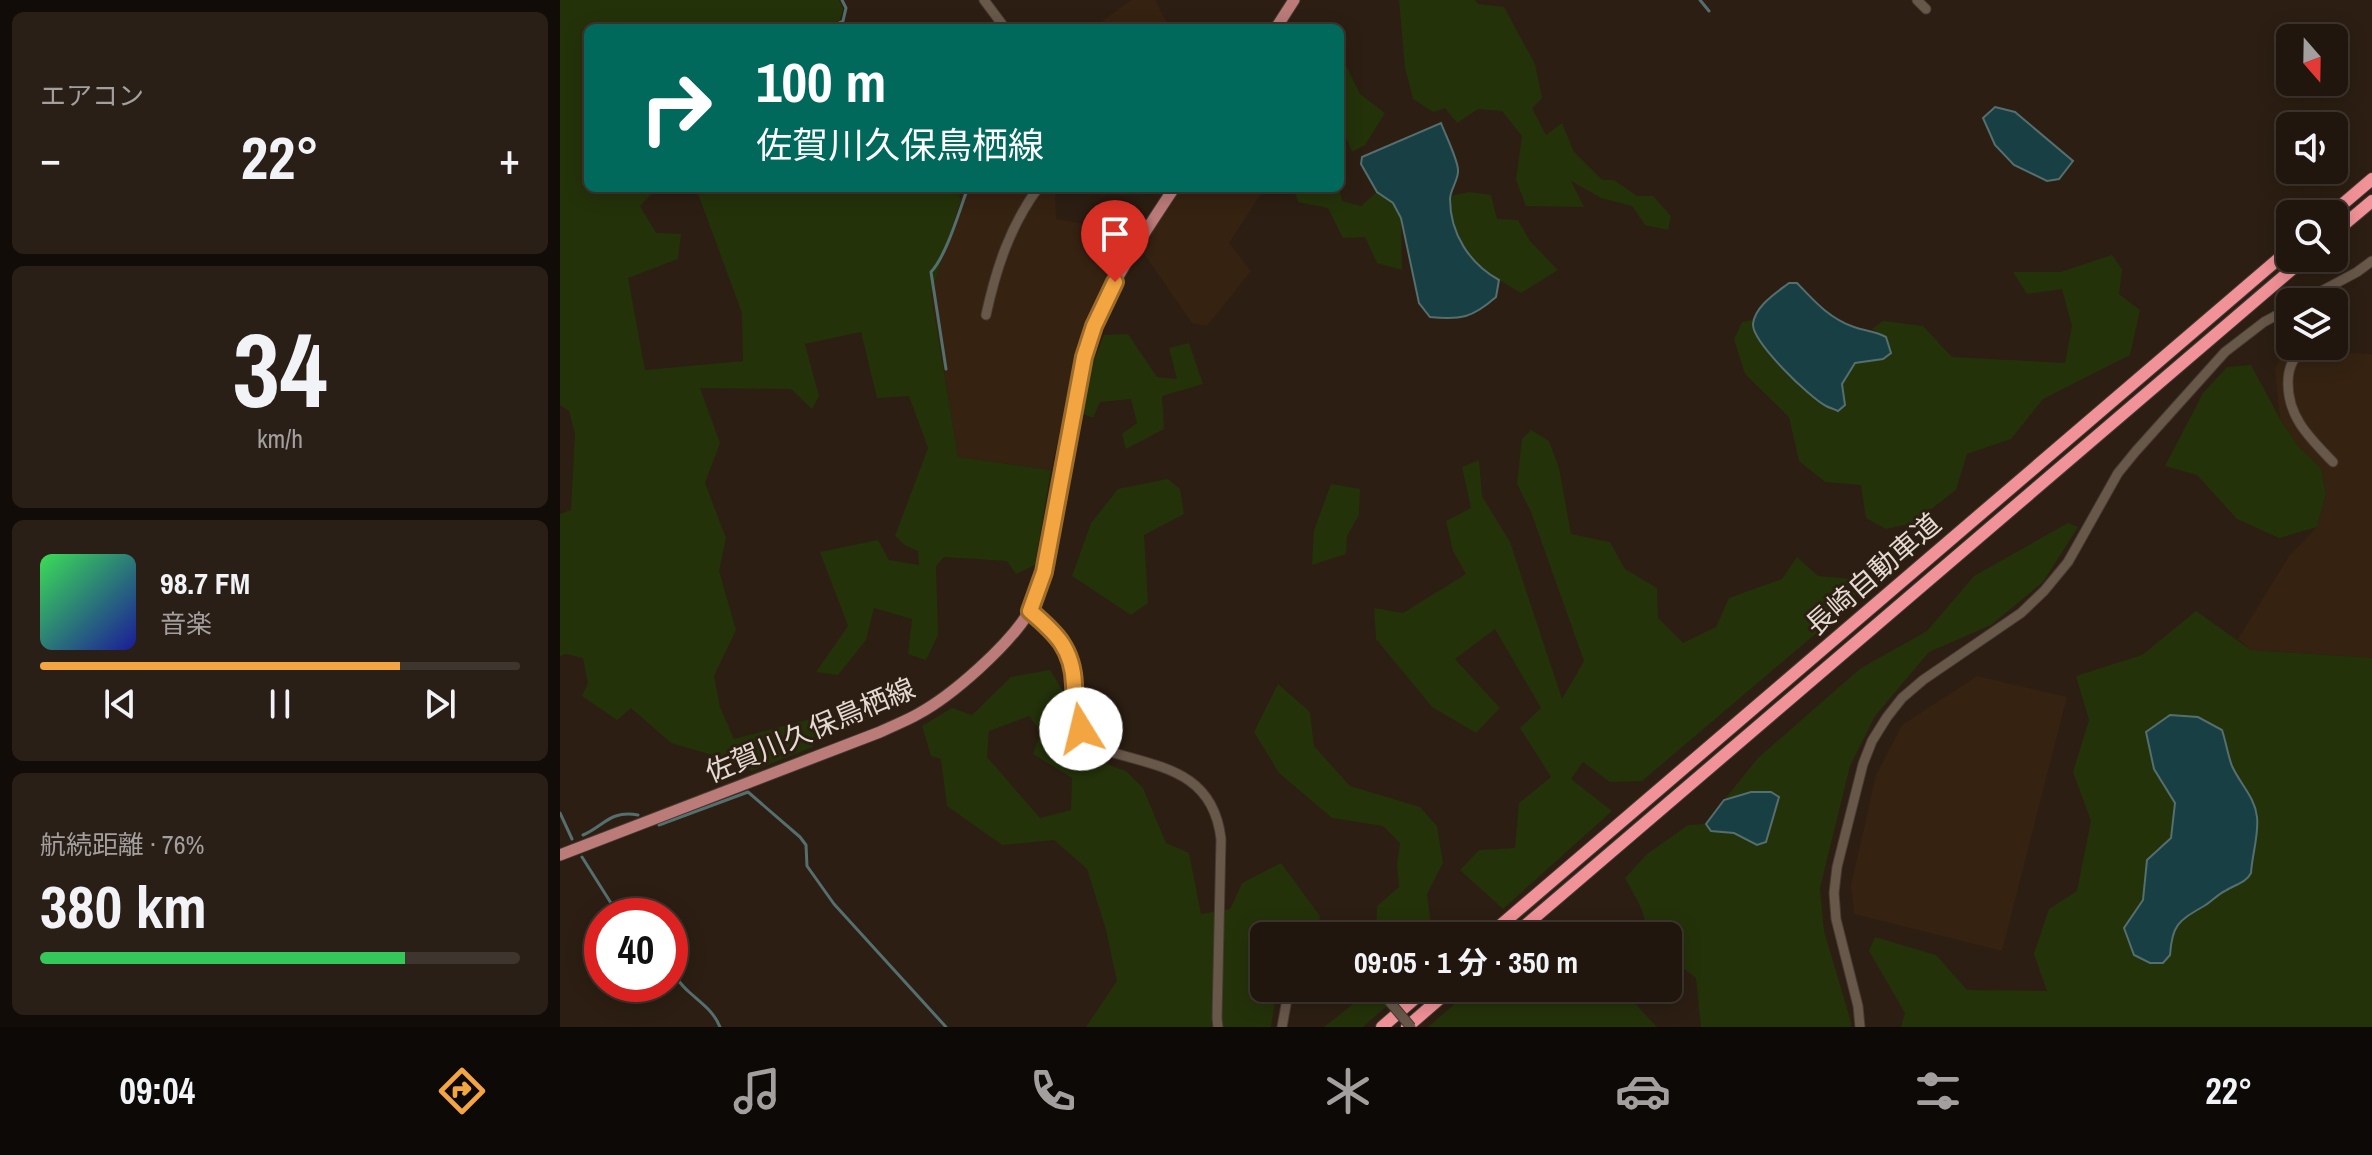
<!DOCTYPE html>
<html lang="ja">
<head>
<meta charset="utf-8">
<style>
  body { margin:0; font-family:"Archivo Narrow","Noto Sans JP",sans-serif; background:#291f17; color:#f1f3f6; height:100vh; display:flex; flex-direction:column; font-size:30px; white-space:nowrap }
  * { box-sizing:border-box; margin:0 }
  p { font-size:26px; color:#a29f9e }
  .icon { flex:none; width:44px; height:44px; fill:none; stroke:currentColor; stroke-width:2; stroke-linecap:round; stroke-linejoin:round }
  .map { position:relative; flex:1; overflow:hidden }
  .panel { display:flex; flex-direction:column; gap:12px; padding:12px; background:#120c08; width:560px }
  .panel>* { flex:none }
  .guide { position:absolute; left:24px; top:24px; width:760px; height:168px; border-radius:12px; box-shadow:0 4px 20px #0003,0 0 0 2px #3e352e; background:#00695c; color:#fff; overflow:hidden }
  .needle { width:52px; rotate:160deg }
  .controls { position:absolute; left:1716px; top:24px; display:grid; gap:16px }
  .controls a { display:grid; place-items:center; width:72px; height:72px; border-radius:12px; background:#21160e; box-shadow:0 4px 20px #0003,0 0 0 2px #3e352e; font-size:40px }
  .speed { position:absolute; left:24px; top:898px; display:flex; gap:16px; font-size:40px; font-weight:700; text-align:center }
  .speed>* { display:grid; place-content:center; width:104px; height:104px; border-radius:50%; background:#21160e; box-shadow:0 4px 20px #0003,0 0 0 2px #3e352e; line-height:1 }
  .speed .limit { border:12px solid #d22; background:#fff; color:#111 }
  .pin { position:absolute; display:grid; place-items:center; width:68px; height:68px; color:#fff; margin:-82px -34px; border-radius:50% 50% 50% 0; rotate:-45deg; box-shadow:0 0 8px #0007 }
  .pin .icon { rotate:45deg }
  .me { position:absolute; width:88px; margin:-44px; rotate:351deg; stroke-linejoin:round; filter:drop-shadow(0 0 6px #0008) }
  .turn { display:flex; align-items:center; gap:28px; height:168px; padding:0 40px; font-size:36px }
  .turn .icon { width:104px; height:104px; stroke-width:2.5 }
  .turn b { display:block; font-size:56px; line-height:68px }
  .big { font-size:60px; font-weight:700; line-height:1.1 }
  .panel .widget { flex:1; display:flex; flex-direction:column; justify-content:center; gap:12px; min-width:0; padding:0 28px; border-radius:12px; background:#291f17 }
  .panel .dial { align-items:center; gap:0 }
  .dial b { font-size:104px; line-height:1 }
  .song { display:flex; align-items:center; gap:24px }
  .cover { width:96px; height:96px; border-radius:12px; background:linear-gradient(135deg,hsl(130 70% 55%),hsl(240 70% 35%)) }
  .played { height:8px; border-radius:4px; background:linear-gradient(90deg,#f2a541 75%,#3e352e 75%) }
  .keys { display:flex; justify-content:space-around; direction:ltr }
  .heat { display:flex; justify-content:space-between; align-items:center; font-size:44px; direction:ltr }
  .charge { height:12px; border-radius:6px; background:linear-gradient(90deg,#34c759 76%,#3e352e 0) }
  .trip { position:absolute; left:690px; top:922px; width:432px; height:80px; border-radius:12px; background:#21160e; box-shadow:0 4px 20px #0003,0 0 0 2px #3e352e; font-weight:700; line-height:80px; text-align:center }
  .tabs { display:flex; height:128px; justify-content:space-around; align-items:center; background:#0d0906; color:#a29f9e }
  .tabs .icon { width:56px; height:56px }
  .tabs .selected { color:#f2a541 }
  .tabs b { font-size:36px; color:#f1f3f6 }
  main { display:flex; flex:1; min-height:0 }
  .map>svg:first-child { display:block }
  .built { fill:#352211 }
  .green { fill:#24320a; fill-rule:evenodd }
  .water { fill:#183f43; stroke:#556e6e; stroke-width:2 }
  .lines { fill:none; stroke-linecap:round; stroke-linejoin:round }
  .stream { stroke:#556e6e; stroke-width:3 }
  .tertiary-casing { stroke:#463a33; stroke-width:11 }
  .primary-casing { stroke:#463a33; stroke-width:13 }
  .motorway-casing { stroke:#463a33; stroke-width:14 }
  .tertiary { stroke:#68584a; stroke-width:9 }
  .primary { stroke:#ba7b79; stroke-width:11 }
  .motorway { stroke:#f19298; stroke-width:12 }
  .tertiary-bridge-casing { stroke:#463a33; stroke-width:11; stroke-linecap:butt }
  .tertiary-bridge { stroke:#68584a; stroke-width:9 }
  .route-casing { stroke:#9d6b2a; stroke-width:20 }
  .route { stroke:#f2a541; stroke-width:14 }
  .labels { text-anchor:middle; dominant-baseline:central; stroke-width:6; stroke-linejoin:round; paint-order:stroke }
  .street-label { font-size:28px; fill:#e4dad2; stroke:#2c1e12 }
</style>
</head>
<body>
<main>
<section class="panel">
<div class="widget"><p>エアコン</p>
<div class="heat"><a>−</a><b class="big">22°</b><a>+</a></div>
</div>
<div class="widget dial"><b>34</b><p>km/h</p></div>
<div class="widget">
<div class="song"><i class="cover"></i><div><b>98.7 FM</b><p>音楽</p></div></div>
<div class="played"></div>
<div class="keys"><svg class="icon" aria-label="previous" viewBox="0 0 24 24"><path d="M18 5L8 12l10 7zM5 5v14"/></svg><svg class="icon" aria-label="pause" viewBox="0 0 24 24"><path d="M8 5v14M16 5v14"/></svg><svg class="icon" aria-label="next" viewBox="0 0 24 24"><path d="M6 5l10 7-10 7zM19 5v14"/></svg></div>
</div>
<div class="widget"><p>航続距離 · 76%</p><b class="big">380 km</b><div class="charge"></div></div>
</section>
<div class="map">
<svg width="1812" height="1027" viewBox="0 0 1812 1027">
  <rect width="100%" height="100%" fill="#2c1e12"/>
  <path class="built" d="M 571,0 L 595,0 L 610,28 L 533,28 Z
    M 404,188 L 495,188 L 496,219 L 525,224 L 549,271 L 515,365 L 491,470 L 398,457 L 371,294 Z
    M 622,188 L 699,188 L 703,191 L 669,243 L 691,271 L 647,326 L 632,323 L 580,248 Z
    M 1787,326 L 1789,353 L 1812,354 L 1812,658 L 1691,650 L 1678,639 L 1729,556 L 1757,527 L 1766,494 L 1761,468 L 1739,447 L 1720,419 L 1715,369 L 1730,340 L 1730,346 L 1774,346 L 1774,327 Z
    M 1417,676 L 1507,697 L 1442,951 L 1294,914 L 1291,885 L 1316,775 L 1342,725 Z"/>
  <path class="green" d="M 0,0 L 279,0 L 283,9 L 280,20 L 265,28 L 28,28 L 28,188 L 97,188 L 80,206 L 96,233 L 121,234 L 118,259 L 68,278 L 85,370 L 183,361 L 182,313 L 137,191 L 167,192 L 168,188 L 397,188 L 401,200 L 371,294 L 398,457 L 491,470 L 475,565 L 456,574 L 447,561 L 384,557 L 376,566 L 378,635 L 366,660 L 348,654 L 352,619 L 314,608 L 306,640 L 278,675 L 256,672 L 288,626 L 260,552 L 318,540 L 329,560 L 359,565 L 358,551 L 346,546 L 335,536 L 368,448 L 349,396 L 317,398 L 301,332 L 245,344 L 259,396 L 252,409 L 231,389 L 140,388 L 160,443 L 145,483 L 166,538 L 159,571 L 176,630 L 154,676 L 160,707 L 174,739 L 258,717 L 253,747 L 192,771 L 159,757 L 111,743 L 71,708 L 57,720 L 22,696 L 28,683 L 23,658 L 6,654 L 0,656 L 0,514 L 11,510 L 15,434 L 9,411 L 0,405 Z
    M 839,0 L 915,0 L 918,4 L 944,7 L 975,64 L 982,98 L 972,108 L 986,135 L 1002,123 L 1014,152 L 1042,180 L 1054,180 L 1077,196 L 1093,196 L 1111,216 L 1108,230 L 1085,225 L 1072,206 L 1041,198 L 1011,181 L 1024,207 L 966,206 L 956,180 L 962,136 L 942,111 L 918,109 L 897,123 L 885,108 L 873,112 L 853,99 L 845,68 Z
    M 783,59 L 800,94 L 825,113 L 805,145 L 792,152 L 780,123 L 780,61 Z
    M 733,188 L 779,188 L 782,201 L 801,206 L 817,192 L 833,203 L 841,218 L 842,270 L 817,263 L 805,237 L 783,238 L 768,208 L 738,202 Z
    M 909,192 L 931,195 L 937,219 L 958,220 L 970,241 L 998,270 L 961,293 C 916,266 893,253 890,196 Z
    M 1552,255 L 1562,269 L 1559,294 L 1580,310 L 1570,355 L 1483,399 L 1451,439 L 1407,454 L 1396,490 L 1353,523 L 1326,529 L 1306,518 L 1301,485 L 1265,482 L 1239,461 L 1229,417 L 1185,374 L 1174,339 L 1182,322 L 1193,320 C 1194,345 1228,377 1248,391 C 1257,399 1273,401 1285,405 L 1281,384 L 1295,363 L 1323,359 L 1325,337 L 1312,329 L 1323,321 L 1363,326 L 1392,357 L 1505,363 L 1512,326 L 1502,289 L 1467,294 L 1453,272 L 1501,272 Z
    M 568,334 L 597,377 L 617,379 L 609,348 L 629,343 L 643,384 L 602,396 L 604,429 L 566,449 L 562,434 L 577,423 L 571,399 L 540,402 L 533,418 L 521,413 L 529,372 L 544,335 Z
    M 1691,365 L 1720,419 L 1739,447 L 1761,468 L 1766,494 L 1757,527 L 1719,538 L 1677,519 L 1637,475 L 1605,466 L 1643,393 L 1667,367 Z
    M 971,430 L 989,441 L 999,468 L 1011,534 L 1050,542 L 1065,569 L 1097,588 L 1098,618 L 1123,643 L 1156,627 L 1169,598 L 1222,579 L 1237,557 L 1258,576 L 1292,579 L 1299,588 L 1293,602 L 1082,781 L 1050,782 L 1023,762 L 1011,779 L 1052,811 L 943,909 L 900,870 L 919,850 L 955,848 L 959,803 L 991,777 L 960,728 L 981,708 L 935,629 L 895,659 L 940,708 L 916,733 L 872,707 L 816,639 L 814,608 L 843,613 L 906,574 L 893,551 L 886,521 L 911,508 L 902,467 L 919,460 L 922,496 L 950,542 L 1002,699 L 1024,661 L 971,512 L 957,484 L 962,439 Z
    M 608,479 L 620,489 L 624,514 L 584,535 L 588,603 L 571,615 L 512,576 L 531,523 L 558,489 Z
    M 771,484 L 800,489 L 799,515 L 787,536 L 786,554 L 752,565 L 754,530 Z
    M 1508,523 L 1518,527 L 1483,582 L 1431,625 L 1369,652 L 1315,716 L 1290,766 L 1260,888 L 1264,931 L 1291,1022 L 1291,1027 L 1141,1027 L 1136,978 L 1108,957 L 1108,936 L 1090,936 L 1080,905 L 1065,878 L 1087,854 L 1128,825 L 1146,824 L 1151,831 L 1174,833 L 1197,845 L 1191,792 L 1164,800 L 1198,758 L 1301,668 L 1367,631 L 1414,576 Z
    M 1636,611 L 1691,650 L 1812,658 L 1812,1027 L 1341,1027 L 1345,1013 L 1309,951 L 1315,937 L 1376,955 L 1407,990 L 1487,991 L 1474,954 L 1489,909 L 1517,891 L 1531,821 L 1513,772 L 1529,720 L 1516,676 L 1582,655 Z
    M 490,670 L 505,694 L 500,731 L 523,756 L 566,771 L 583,788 L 606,843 L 629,853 L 641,914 L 670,909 L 682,883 L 721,863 L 760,916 L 757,936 L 704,936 L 704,988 L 717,988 L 711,1027 L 526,1027 L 557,981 L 546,930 L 527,869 L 494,840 L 442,845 L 387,806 L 381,759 L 371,756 L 362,726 L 392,708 L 412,715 L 451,677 ZM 469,716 L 481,732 L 473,754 L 512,778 L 511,810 L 480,818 L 427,757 L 429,731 Z
    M 718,684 L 750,712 L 754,746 L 790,786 L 860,807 L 877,826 L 883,863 L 867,894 L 872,934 L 869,936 L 816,936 L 817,906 L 839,887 L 837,864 L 840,843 L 823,826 L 772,818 L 719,773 L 694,732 Z
    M 813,988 L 847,988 L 803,1027 L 764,1027 Z
    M 913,988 L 1060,988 L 1097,1027 L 868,1027 Z"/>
  <path class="water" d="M 1435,107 L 1455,112 L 1513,161 L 1499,179 L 1487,181 L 1454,165 L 1435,145 L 1423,118 Z
    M 881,123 C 885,134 898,160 898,170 C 899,179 890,190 890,199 C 890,234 910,264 939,280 L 936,297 C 912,318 901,320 870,317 L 859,303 L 841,218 L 833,203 L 817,192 L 801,164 L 802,157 Z
    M 1229,283 L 1237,283 C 1254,301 1270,319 1294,327 C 1305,331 1315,331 1326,337 L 1331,353 L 1323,359 L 1295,363 L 1282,384 L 1285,405 L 1278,411 C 1274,409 1270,408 1266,406 C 1250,398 1192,342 1193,324 C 1195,306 1216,293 1229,283 Z
    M 1610,715 L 1638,717 L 1662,730 C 1666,742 1668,756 1672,766 C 1680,784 1695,797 1697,817 C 1699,835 1692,855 1691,873 C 1686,883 1674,885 1665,891 C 1657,895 1651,902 1644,906 C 1618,921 1612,925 1610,955 L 1603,963 L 1590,963 L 1574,955 L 1564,928 L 1583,900 L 1587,860 L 1611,838 L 1615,803 L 1594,769 L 1586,732 Z
    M 1191,792 L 1211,792 L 1219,797 L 1206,842 L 1197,845 L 1174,833 L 1151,831 L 1146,824 L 1164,800 Z"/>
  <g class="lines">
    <path class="stream" d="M 1140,0 L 1149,11
      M 268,28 L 283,21 L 286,8 L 282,0
      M 386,369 L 371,272 C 386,256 398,215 406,193 L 402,188
      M 0,813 L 12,839
      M 99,825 L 188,792 L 240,837 L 246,845 L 247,866 L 274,904 L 386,1027
      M 23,835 C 44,826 50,810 78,815
      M 22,857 L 56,911
      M 64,916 L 65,916
      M 110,970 C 116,977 121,985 128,991 C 141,1003 153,1010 160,1027"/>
    <defs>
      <path id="tertiary" d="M 424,0 L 445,28
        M 1357,0 L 1366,9
        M 1741,302 L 1797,272 L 1812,261
        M 426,315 C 436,269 450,226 478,188
        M 1747,346 C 1734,356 1728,366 1728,383 C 1728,418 1750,438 1773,462
        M 470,611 C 488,626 506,640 512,664 C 522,704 501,716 541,749 C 597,767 653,769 661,839 L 657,1018 L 658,1027
        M 722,1027 L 729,988
        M 1300,1027 L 1298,1006 L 1276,919 L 1274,893 L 1277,867 L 1303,764 L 1312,741 L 1327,717 L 1342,698 L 1363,680 L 1461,613 L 1484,591 L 1508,562 L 1558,473 L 1576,451 L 1665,352 L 1704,322 L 1730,308"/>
      <path id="primary" d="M 716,28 L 734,0
        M 0,855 L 320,732 C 332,726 346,721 358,714 C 393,695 448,646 469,612 C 484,587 487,553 492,525 C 502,468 509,408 525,353 C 543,292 580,240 614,188"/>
      <path id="motorway" d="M 1771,214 L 1812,179
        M 1774,233 L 1812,201
        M 928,936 L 1730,249
        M 953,936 L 1745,258
        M 822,1027 L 867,988
        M 847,1027 L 892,988"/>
    </defs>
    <use href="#tertiary" class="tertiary-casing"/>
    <use href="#primary" class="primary-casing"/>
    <use href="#motorway" class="motorway-casing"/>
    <use href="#tertiary" class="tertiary"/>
    <use href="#primary" class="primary"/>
    <use href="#motorway" class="motorway"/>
    <defs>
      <path id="tertiary-bridge" d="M 818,988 L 851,1027"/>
    </defs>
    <use href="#tertiary-bridge" class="tertiary-bridge-casing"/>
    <use href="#tertiary-bridge" class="tertiary-bridge"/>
  </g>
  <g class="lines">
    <defs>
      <path id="route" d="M 521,729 C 514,710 515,704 514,685 C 513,649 496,633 470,611 L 484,572 L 524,357 L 534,326 L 555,282"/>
    </defs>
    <use href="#route" class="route-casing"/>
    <use href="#route" class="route"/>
  </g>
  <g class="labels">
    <g class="street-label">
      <text transform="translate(1313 574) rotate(-41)">長崎自動車道</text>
      <text transform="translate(250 730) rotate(-23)">佐賀川久保鳥栖線</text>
    </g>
  </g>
</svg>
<div class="controls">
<a><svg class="needle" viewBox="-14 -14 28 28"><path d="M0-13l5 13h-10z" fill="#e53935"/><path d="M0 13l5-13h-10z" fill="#a29f9e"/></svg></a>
<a><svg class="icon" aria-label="sound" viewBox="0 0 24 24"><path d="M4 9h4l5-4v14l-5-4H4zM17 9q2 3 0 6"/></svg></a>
<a><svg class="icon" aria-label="search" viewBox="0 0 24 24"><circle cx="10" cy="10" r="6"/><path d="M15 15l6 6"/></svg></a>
<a><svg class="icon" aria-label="layers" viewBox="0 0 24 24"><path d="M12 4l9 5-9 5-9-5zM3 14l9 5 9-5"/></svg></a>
</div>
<div class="speed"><div class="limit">40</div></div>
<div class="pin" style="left:555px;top:282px;background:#d93025"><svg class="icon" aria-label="arrive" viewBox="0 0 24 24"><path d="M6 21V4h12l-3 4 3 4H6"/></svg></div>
<svg class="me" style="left:521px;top:729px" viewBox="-20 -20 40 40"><circle r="19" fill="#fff"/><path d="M0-13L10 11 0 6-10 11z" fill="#f2a541"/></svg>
<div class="trip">09:05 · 1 分 · 350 m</div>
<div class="guide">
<div class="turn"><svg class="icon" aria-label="right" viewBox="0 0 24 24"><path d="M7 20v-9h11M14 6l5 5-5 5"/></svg><div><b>100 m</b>佐賀川久保鳥栖線</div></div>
</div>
</div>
</main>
<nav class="tabs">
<b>09:04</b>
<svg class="icon selected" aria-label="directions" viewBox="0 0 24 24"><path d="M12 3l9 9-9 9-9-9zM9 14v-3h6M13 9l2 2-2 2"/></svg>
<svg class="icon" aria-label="music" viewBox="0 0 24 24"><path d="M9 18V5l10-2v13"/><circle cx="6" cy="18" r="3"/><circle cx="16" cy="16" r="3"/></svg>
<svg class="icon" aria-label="phone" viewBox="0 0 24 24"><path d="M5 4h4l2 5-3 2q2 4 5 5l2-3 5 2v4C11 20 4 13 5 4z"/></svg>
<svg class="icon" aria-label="climate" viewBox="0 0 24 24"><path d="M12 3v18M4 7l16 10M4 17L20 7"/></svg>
<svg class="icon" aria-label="car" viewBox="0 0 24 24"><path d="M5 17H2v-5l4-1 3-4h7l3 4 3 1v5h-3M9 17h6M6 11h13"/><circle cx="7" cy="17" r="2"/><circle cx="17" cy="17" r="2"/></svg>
<svg class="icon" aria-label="filters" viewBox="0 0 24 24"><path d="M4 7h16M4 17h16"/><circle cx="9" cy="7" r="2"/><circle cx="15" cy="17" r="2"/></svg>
<b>22°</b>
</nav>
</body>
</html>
